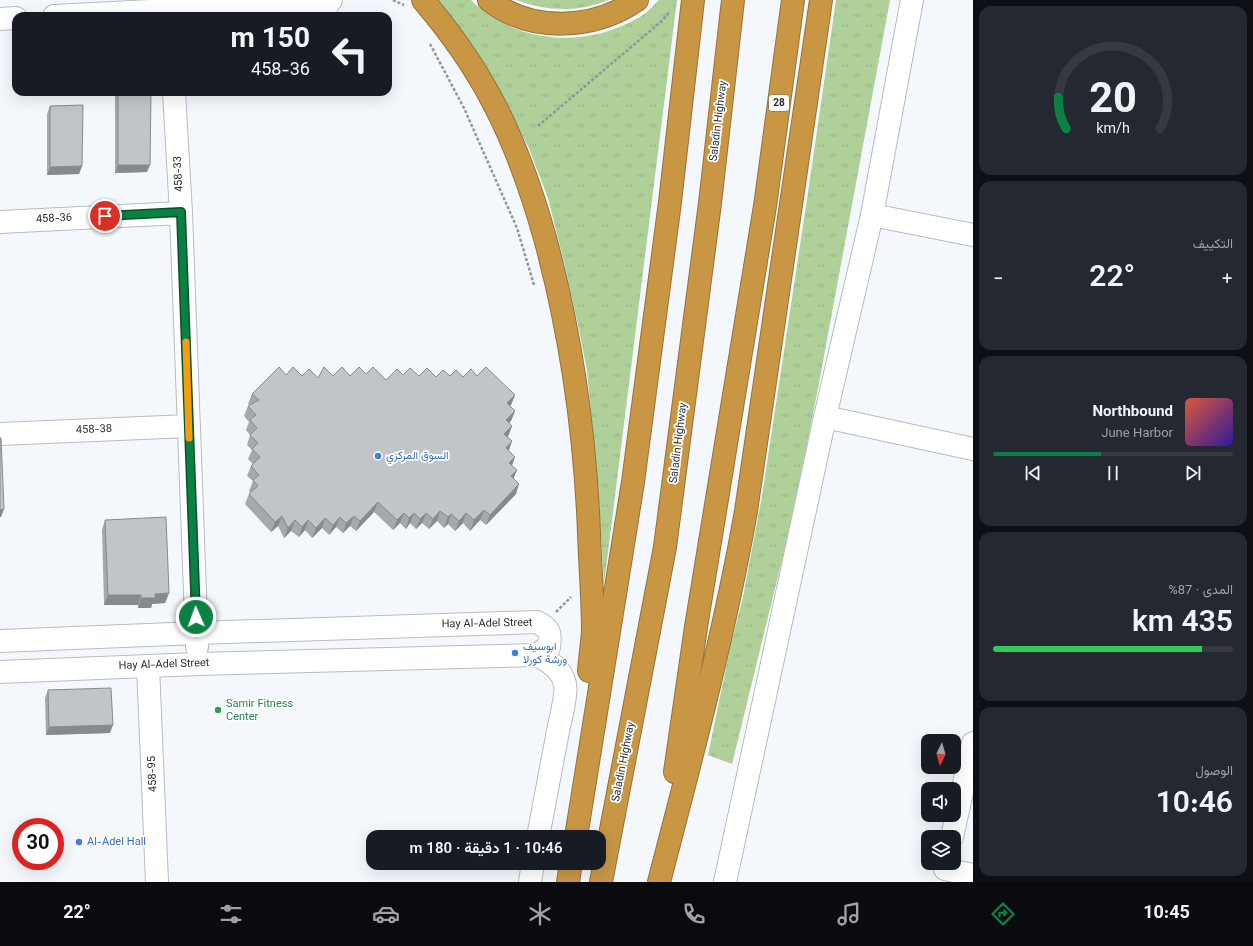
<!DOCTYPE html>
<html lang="ar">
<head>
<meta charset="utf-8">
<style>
  body { margin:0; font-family:Georgia,Vazirmatn,serif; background:#242831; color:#f1f3f6; direction:rtl; height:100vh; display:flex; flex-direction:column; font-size:15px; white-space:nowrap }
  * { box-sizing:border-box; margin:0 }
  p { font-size:13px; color:#9ea1a6 }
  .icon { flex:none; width:22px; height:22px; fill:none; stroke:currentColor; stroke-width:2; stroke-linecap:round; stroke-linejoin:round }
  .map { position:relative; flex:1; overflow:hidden; direction:ltr }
  .panel { display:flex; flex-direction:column; gap:6px; padding:6px; background:#0d0f14; width:280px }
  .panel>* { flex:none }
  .banner { position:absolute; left:12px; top:12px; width:380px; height:84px; border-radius:12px; box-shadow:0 4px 16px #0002; direction:rtl; background:#171b24; color:#f1f3f6; overflow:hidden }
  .needle { width:26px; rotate:185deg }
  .controls { position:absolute; left:921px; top:734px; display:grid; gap:8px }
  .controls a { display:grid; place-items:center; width:40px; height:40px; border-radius:8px; background:#171b24; box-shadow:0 4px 16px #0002; font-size:20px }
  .speed { position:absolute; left:12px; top:818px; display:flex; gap:8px; font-size:20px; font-weight:700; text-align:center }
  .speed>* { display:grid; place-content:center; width:52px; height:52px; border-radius:50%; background:#171b24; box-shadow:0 4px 16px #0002; line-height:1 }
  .speed .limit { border:6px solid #d22; background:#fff; color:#111 }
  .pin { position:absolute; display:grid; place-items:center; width:34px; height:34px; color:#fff; margin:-17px; border:2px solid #fff; border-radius:50%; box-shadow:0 1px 4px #0007 }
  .me { position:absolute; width:44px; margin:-22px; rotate:358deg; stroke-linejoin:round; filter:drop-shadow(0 0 3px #0008) }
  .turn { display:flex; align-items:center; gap:14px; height:84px; padding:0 16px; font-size:18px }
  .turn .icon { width:52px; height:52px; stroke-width:2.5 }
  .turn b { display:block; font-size:28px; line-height:34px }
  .big { font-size:30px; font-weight:600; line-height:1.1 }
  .panel .card { flex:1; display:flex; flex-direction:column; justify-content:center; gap:6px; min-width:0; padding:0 14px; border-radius:12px; background:#242831 }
  .panel .dial { align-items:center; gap:0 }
  .dial svg { height:104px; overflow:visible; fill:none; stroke:#363941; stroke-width:7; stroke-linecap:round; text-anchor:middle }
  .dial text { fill:#f1f3f6; stroke:none }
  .song { display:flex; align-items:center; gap:12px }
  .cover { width:48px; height:48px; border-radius:6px; background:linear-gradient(135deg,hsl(10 70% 55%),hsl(250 70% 35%)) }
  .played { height:4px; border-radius:2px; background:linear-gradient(90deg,#0b8043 45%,#363941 45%) }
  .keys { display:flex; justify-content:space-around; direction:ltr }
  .heat { display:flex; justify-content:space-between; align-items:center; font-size:22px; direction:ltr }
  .charge { height:6px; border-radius:3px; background:linear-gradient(90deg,#34c759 87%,#363941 0) }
  .trip { position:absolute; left:366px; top:830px; width:240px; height:40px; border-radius:12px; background:#171b24; box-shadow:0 4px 16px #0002; font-weight:600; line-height:40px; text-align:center; direction:rtl }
  .menu { display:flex; height:64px; justify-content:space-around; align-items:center; background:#090b0e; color:#9ea1a6 }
  .menu .icon { width:28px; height:28px }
  .menu .on { color:#0b8043 }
  .menu b { font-size:18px; color:#f1f3f6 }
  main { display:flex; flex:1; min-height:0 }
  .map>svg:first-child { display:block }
  .grass { fill:url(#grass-tufts) }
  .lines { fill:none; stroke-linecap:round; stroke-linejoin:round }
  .street-casing { stroke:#b8bcbf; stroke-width:24 }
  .highway-casing { stroke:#92723c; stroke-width:24 }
  .path { stroke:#939699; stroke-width:2.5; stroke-dasharray:3 2; stroke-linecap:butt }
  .street { stroke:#fff; stroke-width:22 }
  .highway { stroke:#c99744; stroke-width:22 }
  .wall { fill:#a6a9ac }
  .shaded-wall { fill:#878a8c }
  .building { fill:#c1c5c8; stroke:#878a8c }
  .route-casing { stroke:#07532c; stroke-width:10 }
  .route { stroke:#0b8043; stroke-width:7 }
  .slow { stroke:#f59e0b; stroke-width:7 }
  .shop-dot { fill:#3f7fe0; stroke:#fff; stroke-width:1.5 }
  .leisure-dot { fill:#2e9e5b; stroke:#fff; stroke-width:1.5 }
  .labels { text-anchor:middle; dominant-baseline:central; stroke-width:3.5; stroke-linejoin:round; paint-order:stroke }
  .shield { fill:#fff; stroke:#6b6c6d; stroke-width:1 }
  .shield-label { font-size:10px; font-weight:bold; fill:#2b2d2e }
  .street-label { font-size:11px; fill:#2b2d2e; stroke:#fff }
  .shop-label { font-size:11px; fill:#366cbe; stroke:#fff; text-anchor:start }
  .leisure-label { font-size:11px; fill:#27864d; stroke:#fff; text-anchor:start }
</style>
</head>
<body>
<main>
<section class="panel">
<div class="card dial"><svg viewBox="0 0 100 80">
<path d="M14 69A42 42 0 1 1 86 69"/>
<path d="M14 69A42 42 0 0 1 8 45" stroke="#0b8043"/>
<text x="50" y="56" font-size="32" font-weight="700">20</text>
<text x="50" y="72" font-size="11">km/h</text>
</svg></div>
<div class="card"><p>التكييف</p>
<div class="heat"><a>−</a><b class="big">22°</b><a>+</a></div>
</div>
<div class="card">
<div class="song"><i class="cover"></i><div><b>Northbound</b><p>June Harbor</p></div></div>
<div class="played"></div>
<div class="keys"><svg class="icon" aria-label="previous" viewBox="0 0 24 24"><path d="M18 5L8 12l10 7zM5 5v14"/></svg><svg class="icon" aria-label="pause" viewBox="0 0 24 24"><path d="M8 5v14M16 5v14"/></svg><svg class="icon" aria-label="next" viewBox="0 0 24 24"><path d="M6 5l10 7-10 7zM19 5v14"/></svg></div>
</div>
<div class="card"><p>المدى · 87%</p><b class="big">435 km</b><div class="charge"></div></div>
<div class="card"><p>الوصول</p><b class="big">10:46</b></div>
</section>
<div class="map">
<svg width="973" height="882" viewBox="0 0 973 882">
  <defs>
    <pattern id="grass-tufts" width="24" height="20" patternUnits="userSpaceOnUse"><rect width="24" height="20" fill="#b0d09a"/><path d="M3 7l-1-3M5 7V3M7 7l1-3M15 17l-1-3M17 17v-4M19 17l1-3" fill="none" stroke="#98b385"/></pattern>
  </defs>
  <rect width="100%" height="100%" fill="#f4f8fc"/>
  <path class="grass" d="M 436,0 L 471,0 C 516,44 585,49 638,18 C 646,14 653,6 659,0 L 677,0 L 604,584 L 598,483 L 587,371 L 579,329 L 564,262 L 548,198 L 528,146 L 495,82 L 460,29 Z
    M 516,0 L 608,0 C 578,13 546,11 516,0 Z
    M 836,0 L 890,0 L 819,383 L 794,511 L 732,764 L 708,755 L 731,644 L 743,597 L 762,496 L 806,206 Z"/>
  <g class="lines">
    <defs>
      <path id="street" d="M 54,16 L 170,10 L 320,8 L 326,7 L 331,0
        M 0,19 L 16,18
        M 174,92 L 181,213 L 197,647
        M 872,215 L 973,235
        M 0,222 L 181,213
        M 825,417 L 973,449
        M 0,434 L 189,426
        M 0,641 L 197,633 L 537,622 C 550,629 551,632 549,647 L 536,655 L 198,664 L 0,672
        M 536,655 C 549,661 562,669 565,684 C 567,691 561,718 559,726 C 552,763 545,800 538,837
        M 148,666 L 157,882
        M 952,837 L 973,743
        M 945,869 L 973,875
        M 530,882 L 533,863
        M 725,882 L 825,417 L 872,215 L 912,0"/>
      <path id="highway" d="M 423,0 C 450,32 474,65 493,102 C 516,145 532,192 545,238 C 571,334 585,433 589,532 C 590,565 593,599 593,632 C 592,645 590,658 589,671
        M 489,0 C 531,33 594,30 637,0
        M 675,772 L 696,627 L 765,206 L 793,0
        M 576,837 L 633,482 L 670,202 L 693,0
        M 568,882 L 571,863
        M 601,882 L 665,547 L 710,203 L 733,0
        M 659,882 C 691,759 724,636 746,511 L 821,0"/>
    </defs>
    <use href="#street" class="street-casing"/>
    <use href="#highway" class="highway-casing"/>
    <path class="path" d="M 393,0 L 404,5
      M 430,44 L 464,108 L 517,228 L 534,285
      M 538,126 L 663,20 L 670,11
      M 556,612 L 571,597"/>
    <use href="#street" class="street"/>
    <use href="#highway" class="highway"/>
  </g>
  <path class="wall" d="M 115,92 L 151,92 L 147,172 L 115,173 Z
    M 50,106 L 82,166 L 79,174 L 47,175 L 47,114 Z
    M 366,374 L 386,380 L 403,375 L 436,377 L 450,376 L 463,377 L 477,376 L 515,395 L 511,405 L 510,406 L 515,411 L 511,421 L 509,423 L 512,426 L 508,437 L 512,441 L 509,451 L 515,457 L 512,466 L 516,494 L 486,525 L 480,520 L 470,531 L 463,523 L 455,531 L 448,524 L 444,528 L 437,521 L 429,529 L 422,523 L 416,529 L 410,523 L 406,529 L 400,523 L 393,530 L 374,512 L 356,531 L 350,526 L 343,533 L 336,527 L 329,535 L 322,528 L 312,538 L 305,530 L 299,537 L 291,531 L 284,538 L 278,526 L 271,532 L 245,504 L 249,494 L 251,493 L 249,491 L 253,481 L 247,476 L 251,466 L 253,464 L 248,459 L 252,450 L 247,445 L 250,435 L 246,430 L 249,422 L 244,416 L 248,406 L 250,405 L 248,404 L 252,394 L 286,375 L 318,378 L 333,376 L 350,376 Z
    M 105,520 L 169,593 L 165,603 L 152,604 L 151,608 L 138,608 L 138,605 L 104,605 L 102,530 Z
    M 48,690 L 110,733 L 46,735 L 45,698 Z"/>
  <path class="shaded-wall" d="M 118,165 L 150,165 L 147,172 L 115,173 Z
    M 82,166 L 79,174 L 47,175 L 50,167 Z
    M 515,395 L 511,405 L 503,413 L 507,403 Z
    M 515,411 L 511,421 L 502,430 L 506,420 Z
    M 512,426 L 508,436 L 501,444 L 504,434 Z
    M 512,441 L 508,451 L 506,448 Z
    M 515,457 L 511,467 L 509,463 Z
    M 517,470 L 513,480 L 511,476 Z
    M 519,484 L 516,494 L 486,525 L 490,515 Z
    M 378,502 L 374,512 L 356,531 L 360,521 Z
    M 4,509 L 1,517 L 0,517 L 0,510 Z
    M 484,510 L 480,520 L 470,531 L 474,520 Z
    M 440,511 L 437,521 L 429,529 L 433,519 Z
    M 404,513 L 400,523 L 393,530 L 397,520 Z
    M 414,513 L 410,523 L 406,529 L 409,518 Z
    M 426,513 L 422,523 L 416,529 L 420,519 Z
    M 466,513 L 463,523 L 455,531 L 459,521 Z
    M 451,514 L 448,524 L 444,528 L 448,517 Z
    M 282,516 L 278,526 L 271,532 L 275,522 Z
    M 354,516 L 350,526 L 343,533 L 346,523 Z
    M 340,517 L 336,527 L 329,535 L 333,525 Z
    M 325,518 L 322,528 L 312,538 L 316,528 Z
    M 295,520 L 291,531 L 284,538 L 288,528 Z
    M 308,520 L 305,530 L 299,537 L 302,527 Z
    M 169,593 L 165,603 L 152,604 L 151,608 L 138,608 L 141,598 L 155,594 Z
    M 108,595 L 141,595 L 138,605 L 104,605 Z
    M 113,725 L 110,733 L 46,735 L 49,727 Z"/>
  <path class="building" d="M 118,92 L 151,92 L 150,165 L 118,165 Z
    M 83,105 L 82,166 L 50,167 L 50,106 Z
    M 279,367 L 286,375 L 293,367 L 302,376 L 309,369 L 318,378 L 324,367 L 333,376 L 342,367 L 350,376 L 359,367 L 366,374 L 373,367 L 386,380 L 397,369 L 403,375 L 410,368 L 419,376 L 427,368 L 436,377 L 443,370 L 450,376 L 456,370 L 463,377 L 471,369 L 477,376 L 486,367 L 515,395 L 507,403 L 515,411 L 506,420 L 512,426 L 504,434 L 512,441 L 506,448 L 515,457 L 509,463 L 517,470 L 511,476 L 519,484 L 490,515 L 484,510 L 474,520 L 466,513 L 459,521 L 451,514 L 448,517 L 440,511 L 433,519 L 426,513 L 420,519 L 414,513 L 409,518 L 404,513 L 397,520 L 378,502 L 360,521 L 354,516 L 346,523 L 340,517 L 333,525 L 325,518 L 316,528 L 308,520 L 302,527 L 295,520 L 288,528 L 282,516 L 275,522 L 249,494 L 258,486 L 253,480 L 259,475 L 251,466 L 260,457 L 252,449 L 258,443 L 250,435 L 257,428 L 250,420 L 256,415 L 248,406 L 259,400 L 252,394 Z
    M 0,438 L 1,438 L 4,509 L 0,510 Z
    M 166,517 L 169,593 L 155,594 L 155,598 L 141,598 L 141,595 L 108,595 L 105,520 Z
    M 111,688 L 113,725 L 49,727 L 48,690 Z"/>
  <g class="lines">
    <defs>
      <path id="route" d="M 105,216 L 181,212 L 196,617"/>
    </defs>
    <use href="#route" class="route-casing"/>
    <use href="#route" class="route"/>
    <path class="slow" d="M 186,342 L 189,438"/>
  </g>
  <g class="shop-dot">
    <circle cx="378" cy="456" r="4"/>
    <circle cx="515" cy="653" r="4"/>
    <circle cx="79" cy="842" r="4"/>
  </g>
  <circle class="leisure-dot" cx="218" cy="710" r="4"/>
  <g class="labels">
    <rect class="shield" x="769" y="95" width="20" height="16" rx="3"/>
    <g class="shield-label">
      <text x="779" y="103">28</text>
    </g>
    <g class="street-label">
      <text transform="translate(719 121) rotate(-83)">Saladin Highway</text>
      <text transform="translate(179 174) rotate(-93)">458-33</text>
      <text transform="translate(54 219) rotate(-3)">458-36</text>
      <text transform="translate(94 430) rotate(-2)">458-38</text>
      <text transform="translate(679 443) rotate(-83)">Saladin Highway</text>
      <text transform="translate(487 624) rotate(-1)">Hay Al-Adel Street</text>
      <text transform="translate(164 665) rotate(-2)">Hay Al-Adel Street</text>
      <text transform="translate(624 762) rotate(-79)">Saladin Highway</text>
      <text transform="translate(153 774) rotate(-92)">458-95</text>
    </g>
    <g class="shop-label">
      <text x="386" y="456">السوق المركزي</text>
      <text x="523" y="647">ابوسيف<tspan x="523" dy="13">ورشة كورلا</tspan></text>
      <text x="87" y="842">Al-Adel Hall</text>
    </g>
    <g class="leisure-label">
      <text x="226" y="704">Samir Fitness<tspan x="226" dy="13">Center</tspan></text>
    </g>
  </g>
</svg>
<div class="controls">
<a><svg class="needle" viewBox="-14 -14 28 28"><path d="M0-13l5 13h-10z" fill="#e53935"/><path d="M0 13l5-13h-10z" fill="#9ea1a6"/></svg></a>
<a><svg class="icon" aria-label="sound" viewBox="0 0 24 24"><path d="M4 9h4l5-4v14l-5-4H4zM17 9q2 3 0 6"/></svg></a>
<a><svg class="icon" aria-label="layers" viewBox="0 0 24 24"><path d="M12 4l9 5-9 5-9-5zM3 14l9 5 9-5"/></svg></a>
</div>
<div class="speed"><div class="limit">30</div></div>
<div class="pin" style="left:105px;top:216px;background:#d93025"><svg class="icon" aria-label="arrive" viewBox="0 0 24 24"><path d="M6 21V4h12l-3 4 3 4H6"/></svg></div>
<svg class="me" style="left:196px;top:617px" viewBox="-20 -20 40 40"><circle r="17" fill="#0b8043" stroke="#fff" stroke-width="3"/><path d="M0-11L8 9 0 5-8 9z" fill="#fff"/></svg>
<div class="trip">10:46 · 1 دقيقة · 180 m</div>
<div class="banner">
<div class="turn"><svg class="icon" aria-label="left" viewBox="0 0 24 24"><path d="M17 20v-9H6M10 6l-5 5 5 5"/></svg><div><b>150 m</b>458-36</div></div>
</div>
</div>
</main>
<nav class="menu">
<b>10:45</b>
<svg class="icon on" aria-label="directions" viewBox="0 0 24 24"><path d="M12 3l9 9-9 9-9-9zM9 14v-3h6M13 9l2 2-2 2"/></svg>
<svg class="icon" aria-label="music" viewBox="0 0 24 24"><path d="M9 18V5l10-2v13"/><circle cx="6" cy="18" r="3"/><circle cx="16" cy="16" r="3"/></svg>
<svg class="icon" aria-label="phone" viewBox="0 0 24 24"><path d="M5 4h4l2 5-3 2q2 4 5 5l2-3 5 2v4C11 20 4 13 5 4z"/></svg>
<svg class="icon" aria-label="climate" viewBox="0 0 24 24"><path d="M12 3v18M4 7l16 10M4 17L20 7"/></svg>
<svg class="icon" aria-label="car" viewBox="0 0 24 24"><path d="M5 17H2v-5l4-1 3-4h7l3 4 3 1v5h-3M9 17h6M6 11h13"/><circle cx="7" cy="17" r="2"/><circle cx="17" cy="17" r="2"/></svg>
<svg class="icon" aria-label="filters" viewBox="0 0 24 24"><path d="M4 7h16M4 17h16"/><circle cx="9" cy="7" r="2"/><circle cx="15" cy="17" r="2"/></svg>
<b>22°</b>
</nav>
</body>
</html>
